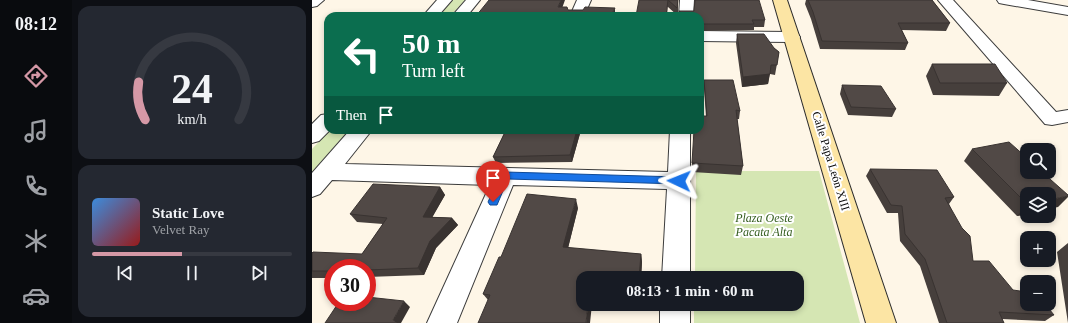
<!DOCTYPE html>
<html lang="en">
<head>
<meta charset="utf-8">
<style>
  body { margin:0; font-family:"Times New Roman",serif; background:#242831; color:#f1f3f6; height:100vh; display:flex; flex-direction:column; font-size:15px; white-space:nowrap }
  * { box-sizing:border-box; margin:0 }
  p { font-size:13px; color:#9ea1a6 }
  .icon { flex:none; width:22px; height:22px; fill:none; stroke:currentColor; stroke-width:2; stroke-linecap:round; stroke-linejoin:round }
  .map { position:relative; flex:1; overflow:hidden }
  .details { display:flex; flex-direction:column; gap:6px; padding:6px; background:#0d0f14; width:240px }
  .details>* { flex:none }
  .top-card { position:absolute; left:12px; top:12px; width:380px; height:122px; border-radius:12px; box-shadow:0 2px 6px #0003; background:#0b6e4f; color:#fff; overflow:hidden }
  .tools { position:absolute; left:708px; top:143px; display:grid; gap:8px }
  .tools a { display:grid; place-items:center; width:36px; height:36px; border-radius:8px; background:#171b24; box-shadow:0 2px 6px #0003; font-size:20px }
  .speed { position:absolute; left:12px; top:259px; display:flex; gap:8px; font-size:20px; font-weight:700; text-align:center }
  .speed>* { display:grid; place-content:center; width:52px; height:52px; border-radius:50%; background:#171b24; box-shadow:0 2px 6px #0003; line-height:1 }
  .speed .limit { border:6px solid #d22; background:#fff; color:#111 }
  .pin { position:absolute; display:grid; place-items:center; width:34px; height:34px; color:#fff; margin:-41px -17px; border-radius:50% 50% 50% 0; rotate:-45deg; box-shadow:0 0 4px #0007 }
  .pin .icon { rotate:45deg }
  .me { position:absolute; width:44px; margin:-22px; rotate:272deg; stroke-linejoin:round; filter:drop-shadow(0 0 3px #0008) }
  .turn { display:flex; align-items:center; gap:14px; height:84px; padding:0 12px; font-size:18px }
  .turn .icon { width:52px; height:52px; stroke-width:2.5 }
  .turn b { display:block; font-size:28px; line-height:34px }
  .then { display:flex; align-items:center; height:38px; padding:0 12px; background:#0003; gap:8px; font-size:15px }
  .details .tile { flex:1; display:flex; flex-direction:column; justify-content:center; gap:6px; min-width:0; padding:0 14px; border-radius:12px; background:#242831 }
  .details .dial { align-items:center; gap:0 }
  .dial svg { height:104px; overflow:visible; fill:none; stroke:#363941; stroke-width:7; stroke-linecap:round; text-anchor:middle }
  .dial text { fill:#f1f3f6; stroke:none }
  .song { display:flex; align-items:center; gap:12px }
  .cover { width:48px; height:48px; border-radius:6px; background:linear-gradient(135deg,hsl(210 70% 55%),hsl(0 70% 35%)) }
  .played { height:4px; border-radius:2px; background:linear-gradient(90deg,#d598a6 45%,#363941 45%) }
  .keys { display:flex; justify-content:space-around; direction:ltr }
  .trip { position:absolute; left:264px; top:271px; width:228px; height:40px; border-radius:12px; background:#171b24; box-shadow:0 2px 6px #0003; font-weight:600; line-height:40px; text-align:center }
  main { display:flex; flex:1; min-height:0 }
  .tabs { display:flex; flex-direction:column; width:72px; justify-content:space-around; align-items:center; background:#090b0e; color:#9ea1a6 }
  .tabs .icon { width:28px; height:28px }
  .tabs .current { color:#d598a6 }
  .tabs b { font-size:18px; color:#f1f3f6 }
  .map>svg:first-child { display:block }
  .green { fill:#d5e6b3 }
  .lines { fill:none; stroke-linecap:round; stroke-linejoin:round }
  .street-casing { stroke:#3c3c3c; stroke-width:2 }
  .secondary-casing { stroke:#2b2b2b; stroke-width:2 }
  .street { fill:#fff; fill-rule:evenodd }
  .secondary { fill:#fce5a4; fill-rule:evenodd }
  .wall { fill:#463f3c }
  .shaded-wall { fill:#393331 }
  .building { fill:#514946; stroke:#393331 }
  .route { fill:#1a73e8; stroke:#114b97 }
  .labels { text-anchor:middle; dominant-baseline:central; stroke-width:4; stroke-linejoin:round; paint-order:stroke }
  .street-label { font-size:12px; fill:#090909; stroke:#fff }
  .park-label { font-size:12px; font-style:italic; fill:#345d1e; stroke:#fff }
</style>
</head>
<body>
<main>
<nav class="tabs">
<b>08:12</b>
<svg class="icon current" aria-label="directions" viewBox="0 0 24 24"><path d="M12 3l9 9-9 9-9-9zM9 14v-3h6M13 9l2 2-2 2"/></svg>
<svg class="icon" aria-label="music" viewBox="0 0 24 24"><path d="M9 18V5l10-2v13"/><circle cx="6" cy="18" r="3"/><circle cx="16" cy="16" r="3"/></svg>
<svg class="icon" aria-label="phone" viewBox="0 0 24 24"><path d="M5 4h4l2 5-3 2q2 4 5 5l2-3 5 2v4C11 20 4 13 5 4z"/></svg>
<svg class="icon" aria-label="climate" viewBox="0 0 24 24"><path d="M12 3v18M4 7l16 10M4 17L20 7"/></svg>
<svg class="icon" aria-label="car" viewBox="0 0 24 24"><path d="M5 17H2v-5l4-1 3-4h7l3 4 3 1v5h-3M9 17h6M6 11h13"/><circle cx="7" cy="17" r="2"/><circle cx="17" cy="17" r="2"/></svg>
</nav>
<section class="details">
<div class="tile dial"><svg viewBox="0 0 100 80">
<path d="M14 69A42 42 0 1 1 86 69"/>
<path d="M14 69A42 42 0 0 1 9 40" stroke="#d598a6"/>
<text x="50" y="56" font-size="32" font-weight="700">24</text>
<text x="50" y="72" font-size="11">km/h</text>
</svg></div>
<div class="tile">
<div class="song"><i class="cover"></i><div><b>Static Love</b><p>Velvet Ray</p></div></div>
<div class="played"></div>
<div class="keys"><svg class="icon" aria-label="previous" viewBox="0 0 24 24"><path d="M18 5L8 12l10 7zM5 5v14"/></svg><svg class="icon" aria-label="pause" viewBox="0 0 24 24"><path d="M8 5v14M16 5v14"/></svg><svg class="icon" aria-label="next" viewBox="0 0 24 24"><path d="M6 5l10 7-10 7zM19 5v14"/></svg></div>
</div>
</section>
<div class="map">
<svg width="756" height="323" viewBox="0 0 756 323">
  <rect width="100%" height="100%" fill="#fef6e7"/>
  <path class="green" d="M 140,0 L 153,0 L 138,16 L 125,16 Z
    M 18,130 L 37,130 L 0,172 L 0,149 Z
    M 384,171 L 507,171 L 548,323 L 382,323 L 382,304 L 485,304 L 485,278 L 383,278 Z"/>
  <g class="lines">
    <defs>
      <path id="street" d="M 0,0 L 12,0 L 5,6 L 0,7 Z
        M 125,0 L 140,0 L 126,16 L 111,16 Z
        M 154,0 L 168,0 L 155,16 L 140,16 Z
        M 265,0 L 279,0 L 272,16 L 258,16 Z
        M 368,0 L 382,0 L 381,16 L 367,16 Z
        M 626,0 L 641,0 L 744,112 L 756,110 L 756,122 L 740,125 L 733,124 Z
        M 685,0 L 716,0 L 756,7 L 756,15 L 692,4 L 687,3 Z
        M 388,31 L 480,32 L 486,34 L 488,37 L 486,40 L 480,42 L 388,41 Z
        M 16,114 L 16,130 L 18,130 L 7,141 L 0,143 L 0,124 L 9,115 Z
        M 38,130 L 60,130 L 33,164 L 356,172 L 358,130 L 378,130 L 378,278 L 350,278 L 355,189 L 201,185 L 145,323 L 115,323 L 178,185 L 20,180 L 8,194 L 0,197 L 0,173 Z
        M 348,304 L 378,304 L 378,323 L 348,323 Z"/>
      <path id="secondary" d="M 461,0 L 475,0 L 584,323 L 554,323 Z"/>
    </defs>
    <use href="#street" class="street-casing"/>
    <use href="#secondary" class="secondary-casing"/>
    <use href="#street" class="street"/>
    <use href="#secondary" class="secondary"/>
  </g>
  <path class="wall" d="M 327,0 L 366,0 L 366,16 L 356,7 Z
    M 494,0 L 620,0 L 638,23 L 634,31 L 590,30 L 596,43 L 593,50 L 508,49 L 499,19 L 493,4 Z
    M 367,11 L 453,20 L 452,27 L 442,27 L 442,30 L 388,31 L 388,16 L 367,16 Z
    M 425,34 L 462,48 L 467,52 L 463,75 L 458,74 L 456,84 L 430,87 L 424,43 Z
    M 620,64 L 695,83 L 687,96 L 621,95 L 614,76 Z
    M 392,80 L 428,111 L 427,119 L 425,119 L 431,166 L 429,175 L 380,172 L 380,163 L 394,116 L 392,89 Z
    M 530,85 L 584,109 L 580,117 L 536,115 L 528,94 Z
    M 194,130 L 269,130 L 260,162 L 184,163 L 181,157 Z
    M 660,149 L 746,207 L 715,194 L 715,214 L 705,216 L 652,161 Z
    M 558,169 L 642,197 L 637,204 L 661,261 L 701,290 L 742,315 L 733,321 L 690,319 L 692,323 L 627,323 L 608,266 L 588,241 L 586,213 L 575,213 L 554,176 Z
    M 128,187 L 133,195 L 120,217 L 140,218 L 146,225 L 124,248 L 112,275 L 55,277 L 55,268 L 21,268 L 21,278 L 0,278 L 0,253 L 50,254 L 71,224 L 45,222 L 38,214 Z
    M 266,208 L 256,248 L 329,254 L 330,262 L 329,278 L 271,278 L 176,300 L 171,294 L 189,257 Z
    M 756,243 L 756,323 L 745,252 Z
    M 314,304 L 328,304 L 328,305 Z"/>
  <path class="shaded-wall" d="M 249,0 L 253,0 L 248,14 L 246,7 Z
    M 356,0 L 355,16 L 354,16 Z
    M 303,8 L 303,16 L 299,16 Z
    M 459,65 L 456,84 L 430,87 L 431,77 Z
    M 265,130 L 269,130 L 260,162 L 258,155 Z
    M 128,187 L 133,195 L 116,225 L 111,217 Z
    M 756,196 L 756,197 L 746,207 L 737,209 L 737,200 Z
    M 264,199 L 266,208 L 254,256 L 251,247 Z
    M 715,205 L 715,214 L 705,216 Z
    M 140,218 L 146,225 L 124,248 L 112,275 L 106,268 L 118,241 Z
    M 329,254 L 330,262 L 329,278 L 327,278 Z
    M 92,301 L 98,307 L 89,323 L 85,323 L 81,320 Z
    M 276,304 L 280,304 L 278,323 L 274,323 Z"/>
  <path class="building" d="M 177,0 L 249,0 L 246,7 L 255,7 L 256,10 L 271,10 L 273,7 L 303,8 L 299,16 L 164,16 Z
    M 327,0 L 356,0 L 354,16 L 324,16 Z
    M 356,0 L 366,0 L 365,8 Z
    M 383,0 L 447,0 L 453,20 L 440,20 L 442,24 L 388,24 L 388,16 L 373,16 L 367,11 L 382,11 Z
    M 496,0 L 620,0 L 638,23 L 586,23 L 596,43 L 510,41 L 501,12 Z
    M 425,34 L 452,34 L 462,48 L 467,52 L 465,65 L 459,65 L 458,74 L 431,77 Z
    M 620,64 L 683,64 L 695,83 L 628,83 Z
    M 392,80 L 421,80 L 428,111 L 424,110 L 431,166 L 380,163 L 382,130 L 388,130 L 388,116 L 395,116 Z
    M 530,85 L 569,86 L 584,109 L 539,107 Z
    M 194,130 L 265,130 L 258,155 L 181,157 Z
    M 697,142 L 715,158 L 715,172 L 730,172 L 756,195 L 756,196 L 737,200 L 737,194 L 715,194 L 715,204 L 660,149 Z
    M 558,169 L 625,170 L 642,197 L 633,198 L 650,228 L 658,236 L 661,261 L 677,261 L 701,290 L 715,292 L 715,304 L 733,304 L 742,315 L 687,312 L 692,323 L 635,323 L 613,259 L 593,234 L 590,206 L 579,205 Z
    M 61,184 L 128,187 L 111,217 L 140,218 L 118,241 L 106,268 L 55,270 L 55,268 L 21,268 L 21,271 L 0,271 L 0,253 L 1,252 L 50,254 L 75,218 L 38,214 Z
    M 215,194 L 264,199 L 251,247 L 329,254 L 327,278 L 271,278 L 271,304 L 276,304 L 274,323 L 166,323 L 178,295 L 171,294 L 187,257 L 189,257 Z
    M 55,297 L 92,301 L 81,320 L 86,323 L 13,323 L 27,302 L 55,302 Z"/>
  <path class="route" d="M 193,172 L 367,177 L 371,181 L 367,184 L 196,179 L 185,205 L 178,205 L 176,202 L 188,176 Z"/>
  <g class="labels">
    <g class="street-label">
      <text transform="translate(519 161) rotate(73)">Calle Papa León XIII</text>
    </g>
    <g class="park-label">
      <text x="452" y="218">Plaza Oeste<tspan x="452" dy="14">Pacata Alta</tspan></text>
    </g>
  </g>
</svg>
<div class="tools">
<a><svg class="icon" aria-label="search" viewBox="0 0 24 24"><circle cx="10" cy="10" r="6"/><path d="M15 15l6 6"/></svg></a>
<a><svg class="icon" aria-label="layers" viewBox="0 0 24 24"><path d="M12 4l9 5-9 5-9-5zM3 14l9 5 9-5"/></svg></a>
<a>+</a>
<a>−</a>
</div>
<div class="speed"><div class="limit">30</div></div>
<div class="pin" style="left:181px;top:202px;background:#d93025"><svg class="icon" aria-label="arrive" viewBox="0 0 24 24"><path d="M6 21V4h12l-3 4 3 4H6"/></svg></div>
<svg class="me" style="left:367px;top:181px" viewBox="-20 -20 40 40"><path d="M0-17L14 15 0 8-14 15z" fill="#1a73e8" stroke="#fff" stroke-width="4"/></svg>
<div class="trip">08:13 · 1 min · 60 m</div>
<div class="top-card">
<div class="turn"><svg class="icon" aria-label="left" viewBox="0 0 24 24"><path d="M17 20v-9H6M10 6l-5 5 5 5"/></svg><div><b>50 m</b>Turn left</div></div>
<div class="then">Then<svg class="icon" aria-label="arrive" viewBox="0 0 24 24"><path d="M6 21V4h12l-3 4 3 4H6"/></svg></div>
</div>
</div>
</main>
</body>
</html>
